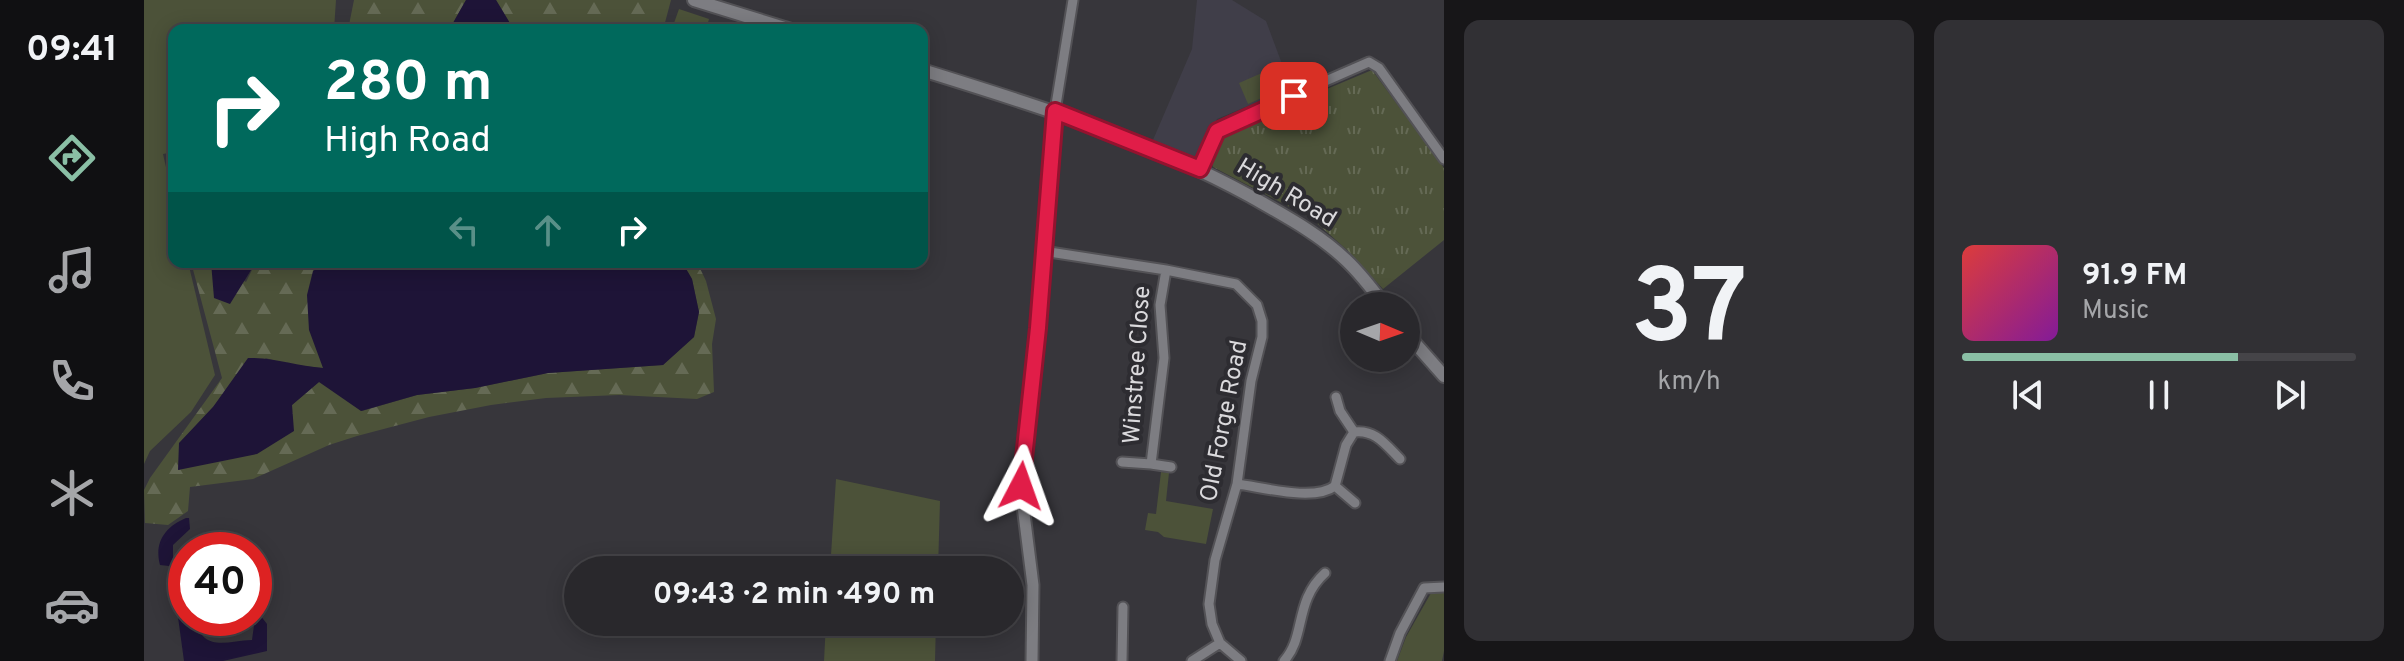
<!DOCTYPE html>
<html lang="en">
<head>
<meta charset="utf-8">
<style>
  body { margin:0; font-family:Overpass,sans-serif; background:#313034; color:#f1f3f6; height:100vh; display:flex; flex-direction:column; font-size:30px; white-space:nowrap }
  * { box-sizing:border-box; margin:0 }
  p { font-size:26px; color:#a5a6a9 }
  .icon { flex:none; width:44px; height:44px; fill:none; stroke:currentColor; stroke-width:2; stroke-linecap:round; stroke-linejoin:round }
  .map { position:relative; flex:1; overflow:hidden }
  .panel { display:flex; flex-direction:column; gap:20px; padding:20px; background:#171618; width:960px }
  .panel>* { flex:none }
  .guide { position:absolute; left:24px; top:24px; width:760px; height:244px; border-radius:16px; box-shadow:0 4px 20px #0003,0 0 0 2px #454448; background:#00695c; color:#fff; overflow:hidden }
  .needle { width:52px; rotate:92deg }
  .fabs { position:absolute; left:1196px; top:292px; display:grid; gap:16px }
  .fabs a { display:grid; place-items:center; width:80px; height:80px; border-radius:50%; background:#29282c; box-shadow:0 4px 20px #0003,0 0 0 2px #454448; font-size:40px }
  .speed { position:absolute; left:24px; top:532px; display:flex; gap:16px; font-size:40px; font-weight:700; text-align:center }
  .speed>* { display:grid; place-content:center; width:104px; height:104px; border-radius:50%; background:#29282c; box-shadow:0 4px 20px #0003,0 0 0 2px #454448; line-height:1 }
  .speed .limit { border:12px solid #d22; background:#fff; color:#111 }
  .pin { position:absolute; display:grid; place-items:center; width:68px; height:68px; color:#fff; margin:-34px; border-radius:16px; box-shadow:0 4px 12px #0006 }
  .me { position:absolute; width:88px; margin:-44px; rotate:4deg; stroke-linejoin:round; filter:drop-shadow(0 0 6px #0008) }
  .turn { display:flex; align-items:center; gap:28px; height:168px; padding:0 24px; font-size:36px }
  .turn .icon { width:104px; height:104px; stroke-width:2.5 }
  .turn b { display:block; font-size:56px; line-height:68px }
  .lanes { display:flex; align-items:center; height:76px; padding:0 24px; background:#0003; justify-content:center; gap:40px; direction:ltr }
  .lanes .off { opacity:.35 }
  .panel .card { flex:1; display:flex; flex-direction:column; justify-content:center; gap:12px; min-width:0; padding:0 28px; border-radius:16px; background:#313034 }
  .panel .dial { align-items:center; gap:0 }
  .dial b { font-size:104px; line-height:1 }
  .song { display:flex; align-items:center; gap:24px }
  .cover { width:96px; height:96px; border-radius:12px; background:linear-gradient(135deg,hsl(0 70% 55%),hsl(290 70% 35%)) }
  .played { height:8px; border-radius:4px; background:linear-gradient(90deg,#8abfa5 70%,#454448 70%) }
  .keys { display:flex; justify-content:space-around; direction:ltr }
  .panel .tiles { flex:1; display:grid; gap:20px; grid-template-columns:repeat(2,1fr) }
  .trip { position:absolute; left:420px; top:556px; width:460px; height:80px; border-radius:40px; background:#29282c; box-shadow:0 4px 20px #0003,0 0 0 2px #454448; font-weight:700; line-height:80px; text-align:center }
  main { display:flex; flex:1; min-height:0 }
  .tabs { display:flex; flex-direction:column; width:144px; justify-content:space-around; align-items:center; background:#101012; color:#a5a6a9 }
  .tabs .icon { width:56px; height:56px }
  .tabs .on { color:#8abfa5 }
  .tabs b { font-size:36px; color:#f1f3f6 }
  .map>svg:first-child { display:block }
  .built { fill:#403e49 }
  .grass { fill:#4c5239 }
  .forest { fill:url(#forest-firs) }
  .park { fill:url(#park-tufts) }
  .water { fill:#1e1437 }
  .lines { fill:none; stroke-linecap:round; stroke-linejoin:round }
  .minor-casing { stroke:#535256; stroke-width:13 }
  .tertiary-casing { stroke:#535256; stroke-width:15 }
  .secondary-casing { stroke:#535256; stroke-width:16 }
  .minor { stroke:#7d7d82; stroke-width:9 }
  .tertiary { stroke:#7d7d82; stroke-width:11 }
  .secondary { stroke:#7d7d82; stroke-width:12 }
  .route-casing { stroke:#92132f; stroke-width:20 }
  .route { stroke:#e11d48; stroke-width:14 }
  .labels { text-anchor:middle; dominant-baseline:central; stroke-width:8; stroke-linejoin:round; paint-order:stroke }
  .street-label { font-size:24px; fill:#dad9dc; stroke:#2d2c31 }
</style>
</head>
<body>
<main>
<nav class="tabs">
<b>09:41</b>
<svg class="icon on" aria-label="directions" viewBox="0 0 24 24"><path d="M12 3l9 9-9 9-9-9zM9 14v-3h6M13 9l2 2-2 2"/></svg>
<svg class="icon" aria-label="music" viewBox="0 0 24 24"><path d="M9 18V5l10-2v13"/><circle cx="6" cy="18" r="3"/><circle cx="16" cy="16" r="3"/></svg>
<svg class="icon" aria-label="phone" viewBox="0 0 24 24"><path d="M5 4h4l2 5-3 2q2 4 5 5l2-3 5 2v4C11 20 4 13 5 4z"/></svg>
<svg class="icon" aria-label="climate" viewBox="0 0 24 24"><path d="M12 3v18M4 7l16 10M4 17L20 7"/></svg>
<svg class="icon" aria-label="car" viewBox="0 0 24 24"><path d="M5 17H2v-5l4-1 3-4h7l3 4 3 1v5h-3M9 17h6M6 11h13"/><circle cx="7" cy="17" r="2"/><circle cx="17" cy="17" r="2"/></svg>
</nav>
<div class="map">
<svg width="1300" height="661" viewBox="0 0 1300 661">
  <defs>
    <pattern id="forest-firs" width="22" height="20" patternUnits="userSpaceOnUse" patternTransform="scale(2)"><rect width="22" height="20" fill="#4c5239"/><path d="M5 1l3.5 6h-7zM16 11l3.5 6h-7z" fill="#656a55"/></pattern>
    <pattern id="park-tufts" width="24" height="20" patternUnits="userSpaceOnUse" patternTransform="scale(2)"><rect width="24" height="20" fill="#4c5239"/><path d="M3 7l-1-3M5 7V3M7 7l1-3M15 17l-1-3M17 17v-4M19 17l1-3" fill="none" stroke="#656a55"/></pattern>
  </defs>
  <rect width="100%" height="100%" fill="#37363b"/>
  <path class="built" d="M 1053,0 L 1088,0 L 1122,21 L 1147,88 L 1073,119 L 1051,160 L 1009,140 L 1048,49 Z"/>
  <path class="grass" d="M 0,0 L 192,0 L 190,30 L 30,30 L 30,152 L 19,154 L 30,202 L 30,262 L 44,262 L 71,375 L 47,412 L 6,451 L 0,464 Z
    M 535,9 L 565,19 L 562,30 L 551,30 L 530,23 Z
    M 1134,66 L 1143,87 L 1104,104 L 1095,83 Z
    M 1017,472 L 1025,473 L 1022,501 L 1069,509 L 1062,544 L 1020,537 L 1014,532 L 1001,530 L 1004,513 L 1012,514 Z
    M 692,479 L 796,501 L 794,570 L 686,570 Z
    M 1300,589 L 1300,651 L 1298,661 L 1253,661 L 1262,637 L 1287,593 Z
    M 682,622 L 792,622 L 791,661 L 680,661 Z"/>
  <path class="forest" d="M 210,0 L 322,0 L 305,30 L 204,30 Z
    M 352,0 L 527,0 L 519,30 L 370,30 Z
    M 47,262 L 67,262 L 102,282 L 112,262 L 184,262 L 169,271 L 179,368 L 140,364 L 122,358 L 69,407 L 36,443 L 35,470 L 148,405 L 176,381 L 218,411 L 273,395 L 331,388 L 404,373 L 519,365 L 550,337 L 555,312 L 548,279 L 538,262 L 553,262 L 562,281 L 572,319 L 568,344 L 570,392 L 553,399 L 475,395 L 402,398 L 347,405 L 285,417 L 213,436 L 185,445 L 109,479 L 46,487 L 44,511 L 24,525 L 1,523 L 0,490 L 6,478 L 78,378 Z"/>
  <path class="park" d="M 1228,70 L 1300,168 L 1300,240 L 1239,289 L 1203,250 L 1167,218 L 1069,167 L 1067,161 L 1072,145 L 1088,129 Z"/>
  <path class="water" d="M 322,0 L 352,0 L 370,30 L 305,30 Z
    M 67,262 L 112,262 L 86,304 L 70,298 Z
    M 184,262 L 538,262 L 548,279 L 555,312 L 550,337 L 519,365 L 404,373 L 331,388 L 273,395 L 217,411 L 175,382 L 148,405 L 150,431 L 113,454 L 34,470 L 35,443 L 69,407 L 104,358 C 129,357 153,366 179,368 L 165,330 L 163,295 L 169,271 Z
    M 42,518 L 45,518 L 46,529 L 29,545 L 29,563 L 25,566 L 16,565 C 10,542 21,527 42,518 Z
    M 38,581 L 42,581 L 42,618 L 51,618 C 58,653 82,641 108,640 L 111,618 L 116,615 L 123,624 L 123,651 L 79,661 L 40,661 L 31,595 L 34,583 Z"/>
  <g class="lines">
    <defs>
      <path id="minor" d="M 911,111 L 929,0
        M 1056,169 L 1067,141 L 1081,125 L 1225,62 L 1235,68 L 1300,159
        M 899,251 L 1022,270 L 1092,284 L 1113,305 L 1118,321 L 1118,337 L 1107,381 L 1093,484 L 1071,560 L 1065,604 L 1068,624 L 1076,643 L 1097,661
        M 1192,397 L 1196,411 L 1210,432
        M 978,462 L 1007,464 L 1020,358 L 1016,305 L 1022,270
        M 1007,464 L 1027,467
        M 1093,484 C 1118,487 1170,502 1191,486 L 1202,445 L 1210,432 C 1231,429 1242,445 1256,459
        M 1191,486 L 1211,503
        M 978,661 L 979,607
        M 1048,661 L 1076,643
        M 1140,661 C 1162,637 1150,601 1181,573
        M 1246,661 L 1256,633 L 1280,588 L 1300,587"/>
      <path id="tertiary" d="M 888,661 L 889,585 L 877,490 L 877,471 L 894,328 L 903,191 L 911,111"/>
      <path id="secondary" d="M 550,0 L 647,30
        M 778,70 C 891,105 1002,139 1106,196 C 1139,215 1174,233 1202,260 C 1217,274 1229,290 1241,306
        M 1262,333 L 1300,376"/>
    </defs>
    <use href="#minor" class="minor-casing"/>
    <use href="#tertiary" class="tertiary-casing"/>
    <use href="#secondary" class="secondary-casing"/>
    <use href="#minor" class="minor"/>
    <use href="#tertiary" class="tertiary"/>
    <use href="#secondary" class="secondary"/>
  </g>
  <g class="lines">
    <defs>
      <path id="route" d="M 877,486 L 894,328 L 911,111 L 1056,169 L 1073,131 L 1150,96"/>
    </defs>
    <use href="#route" class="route-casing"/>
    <use href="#route" class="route"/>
  </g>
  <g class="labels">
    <g class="street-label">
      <text transform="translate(1142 194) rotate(31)">High Road</text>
      <text transform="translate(994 365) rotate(-86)">Winstree Close</text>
      <text transform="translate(1081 421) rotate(-79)">Old Forge Road</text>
    </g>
  </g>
</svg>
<div class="fabs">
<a><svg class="needle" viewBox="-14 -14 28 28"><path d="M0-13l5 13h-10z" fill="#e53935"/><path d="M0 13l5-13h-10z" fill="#a5a6a9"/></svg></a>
</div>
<div class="speed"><div class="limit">40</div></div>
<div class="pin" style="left:1150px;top:96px;background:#d93025"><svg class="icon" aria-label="arrive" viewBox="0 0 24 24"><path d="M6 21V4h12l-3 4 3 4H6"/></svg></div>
<svg class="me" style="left:877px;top:486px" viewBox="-20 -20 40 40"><path d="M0-17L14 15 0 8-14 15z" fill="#e11d48" stroke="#fff" stroke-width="4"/></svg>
<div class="trip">09:43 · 2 min · 490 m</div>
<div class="guide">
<div class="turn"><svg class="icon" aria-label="right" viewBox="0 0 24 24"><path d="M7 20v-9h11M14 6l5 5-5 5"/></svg><div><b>280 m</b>High Road</div></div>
<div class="lanes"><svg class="icon off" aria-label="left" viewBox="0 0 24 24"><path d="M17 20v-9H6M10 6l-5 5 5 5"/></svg><svg class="icon off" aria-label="ahead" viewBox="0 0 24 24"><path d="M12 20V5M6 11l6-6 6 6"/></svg><svg class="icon" aria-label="right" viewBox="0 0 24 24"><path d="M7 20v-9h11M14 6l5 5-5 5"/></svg></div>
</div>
</div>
<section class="panel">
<div class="tiles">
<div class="card dial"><b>37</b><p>km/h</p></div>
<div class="card">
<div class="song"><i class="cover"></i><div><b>91.9 FM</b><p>Music</p></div></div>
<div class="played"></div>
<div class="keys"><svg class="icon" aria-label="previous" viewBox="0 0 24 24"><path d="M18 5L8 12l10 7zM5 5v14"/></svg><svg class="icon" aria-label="pause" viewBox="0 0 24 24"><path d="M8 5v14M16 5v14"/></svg><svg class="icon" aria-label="next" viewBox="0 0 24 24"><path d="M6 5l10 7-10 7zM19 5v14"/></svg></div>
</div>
</div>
</section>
</main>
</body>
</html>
